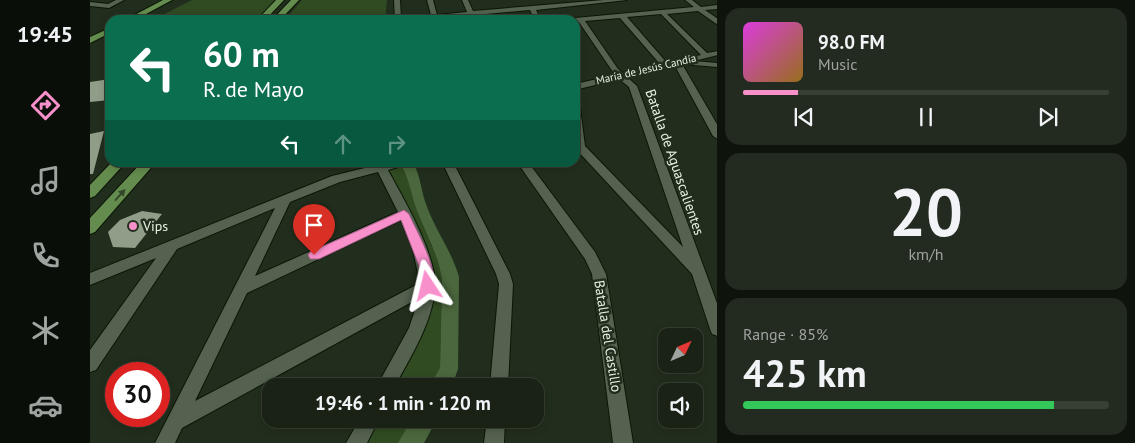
<!DOCTYPE html>
<html lang="en">
<head>
<meta charset="utf-8">
<style>
  body { margin:0; font-family:"PT Sans",sans-serif; background:#232a1f; color:#f1f3f6; height:100vh; display:flex; flex-direction:column; font-size:19px; white-space:nowrap }
  * { box-sizing:border-box; margin:0 }
  p { font-size:16px; color:#9fa4a1 }
  .icon { flex:none; width:28px; height:28px; fill:none; stroke:currentColor; stroke-width:2; stroke-linecap:round; stroke-linejoin:round }
  .map { position:relative; flex:1; overflow:hidden }
  .side { display:flex; flex-direction:column; gap:8px; padding:8px; background:#0e130c; width:418px }
  .side>* { flex:none }
  .hud { position:absolute; left:15px; top:15px; width:475px; height:152px; border-radius:15px; box-shadow:0 2px 8px #0003,0 0 0 1px #383f35; background:#0b6e4f; color:#fff; overflow:hidden }
  .needle { width:32px; rotate:46deg }
  .tools { position:absolute; left:568px; top:328px; display:grid; gap:10px }
  .tools a { display:grid; place-items:center; width:45px; height:45px; border-radius:10px; background:#1a2216; box-shadow:0 2px 8px #0003,0 0 0 1px #383f35; font-size:25px }
  .speed { position:absolute; left:15px; top:362px; display:flex; gap:10px; font-size:25px; font-weight:700; text-align:center }
  .speed>* { display:grid; place-content:center; width:65px; height:65px; border-radius:50%; background:#1a2216; box-shadow:0 2px 8px #0003,0 0 0 1px #383f35; line-height:1 }
  .speed .limit { border:8px solid #d22; background:#fff; color:#111 }
  .pin { position:absolute; display:grid; place-items:center; width:42px; height:42px; color:#fff; margin:-51px -21px; border-radius:50% 50% 50% 0; rotate:-45deg; box-shadow:0 0 5px #0007 }
  .pin .icon { rotate:45deg }
  .me { position:absolute; width:55px; margin:-28px; rotate:350deg; stroke-linejoin:round; filter:drop-shadow(0 0 4px #0008) }
  .turn { display:flex; align-items:center; gap:18px; height:105px; padding:0 15px; font-size:22px }
  .turn .icon { width:65px; height:65px; stroke-width:2.5 }
  .turn b { display:block; font-size:35px; line-height:42px }
  .lanes { display:flex; align-items:center; height:48px; padding:0 15px; background:#0003; justify-content:center; gap:25px; direction:ltr }
  .lanes .off { opacity:.35 }
  .big { font-size:38px; font-weight:700; line-height:1.1 }
  .side .tile { flex:1; display:flex; flex-direction:column; justify-content:center; gap:8px; min-width:0; padding:0 18px; border-radius:15px; background:#232a1f }
  .side .dial { align-items:center; gap:0 }
  .dial b { font-size:65px; line-height:1 }
  .song { display:flex; align-items:center; gap:15px }
  .cover { width:60px; height:60px; border-radius:8px; background:linear-gradient(135deg,hsl(300 70% 55%),hsl(40 70% 35%)) }
  .played { height:5px; border-radius:2px; background:linear-gradient(90deg,#f890cc 15%,#383f35 15%) }
  .keys { display:flex; justify-content:space-around; direction:ltr }
  .charge { height:8px; border-radius:4px; background:linear-gradient(90deg,#34c759 85%,#383f35 0) }
  .trip { position:absolute; left:172px; top:378px; width:282px; height:50px; border-radius:15px; background:#1a2216; box-shadow:0 2px 8px #0003,0 0 0 1px #383f35; font-weight:700; line-height:50px; text-align:center }
  main { display:flex; flex:1; min-height:0 }
  .menu { display:flex; flex-direction:column; width:90px; justify-content:space-around; align-items:center; background:#0a0e09; color:#9fa4a1 }
  .menu .icon { width:35px; height:35px }
  .menu .active { color:#f890cc }
  .menu b { font-size:22px; color:#f1f3f6 }
  .map>svg:first-child { display:block }
  .green { fill:#304b21 }
  .water { fill:#4b673d }
  .building { fill:#909e89 }
  .lines { fill:none; stroke-linecap:round; stroke-linejoin:round }
  .minor-casing { stroke:#0c1606; stroke-width:2 }
  .major-casing { stroke:#0c1606; stroke-width:2 }
  .minor { fill:#55624f; fill-rule:evenodd }
  .major { fill:#648c4e; fill-rule:evenodd }
  .oneway { fill:#324629 }
  .route { fill:#f890cc; stroke:#a15e85 }
  .poi-dot { fill:#f890cc; stroke:#222e1d; stroke-width:2 }
  .labels { text-anchor:middle; dominant-baseline:central; stroke-width:5; stroke-linejoin:round; paint-order:stroke }
  .far-street-label { font-size:11px; fill:#e9f1e6; stroke:#222e1d }
  .street-label { font-size:14px; fill:#e9f1e6; stroke:#222e1d }
  .poi-label { font-size:14px; fill:#e9f1e6; stroke:#222e1d; text-anchor:start }
</style>
</head>
<body>
<main>
<nav class="menu">
<b>19:45</b>
<svg class="icon active" aria-label="directions" viewBox="0 0 24 24"><path d="M12 3l9 9-9 9-9-9zM9 14v-3h6M13 9l2 2-2 2"/></svg>
<svg class="icon" aria-label="music" viewBox="0 0 24 24"><path d="M9 18V5l10-2v13"/><circle cx="6" cy="18" r="3"/><circle cx="16" cy="16" r="3"/></svg>
<svg class="icon" aria-label="phone" viewBox="0 0 24 24"><path d="M5 4h4l2 5-3 2q2 4 5 5l2-3 5 2v4C11 20 4 13 5 4z"/></svg>
<svg class="icon" aria-label="climate" viewBox="0 0 24 24"><path d="M12 3v18M4 7l16 10M4 17L20 7"/></svg>
<svg class="icon" aria-label="car" viewBox="0 0 24 24"><path d="M5 17H2v-5l4-1 3-4h7l3 4 3 1v5h-3M9 17h6M6 11h13"/><circle cx="7" cy="17" r="2"/><circle cx="17" cy="17" r="2"/></svg>
</nav>
<div class="map">
<svg width="628" height="443" viewBox="0 0 628 443">
  <rect width="100%" height="100%" fill="#222e1d"/>
  <path class="green" d="M 102,0 L 186,0 L 166,20 L 63,20 Z
    M 212,0 L 297,0 L 295,20 L 195,20 Z
    M 310,164 C 319,178 321,192 326,208 C 334,232 349,255 352,281 L 350,368 L 342,386 L 296,386 L 324,332 L 338,277 L 291,167 Z
    M 280,419 L 323,419 L 309,443 L 266,443 Z"/>
  <path class="water" d="M 310,163 L 323,163 C 331,176 331,192 337,207 C 346,231 362,252 369,277 L 368,369 L 362,386 L 340,386 L 350,368 L 352,281 C 349,256 336,234 327,211 C 321,194 319,178 310,163 Z
    M 322,419 L 347,419 L 334,443 L 308,443 Z"/>
  <path class="building" d="M 20,79 L 20,100 L 0,102 L 0,82 Z
    M 14,131 L 3,174 L 0,174 L 0,134 Z
    M 52,211 L 72,214 L 45,248 L 23,247 L 18,232 L 30,220 Z"/>
  <g class="lines">
    <defs>
      <path id="minor" d="M 26,0 L 34,0 L 19,8 L 0,6 L 0,2 L 18,4 Z
        M 304,0 L 310,0 L 311,18 L 341,15 L 337,0 L 343,0 L 347,15 L 377,12 L 372,0 L 378,0 L 383,11 L 514,0 L 537,0 L 446,10 L 451,20 L 445,20 L 440,10 L 330,20 L 305,20 Z
        M 595,0 L 602,0 L 611,7 L 628,5 L 628,9 L 615,10 L 628,19 L 628,25 L 608,11 L 577,14 L 617,53 L 628,51 L 628,55 L 604,61 L 628,63 L 628,67 L 592,64 L 628,126 L 628,139 L 623,136 L 585,66 L 537,77 L 547,86 L 628,306 L 628,336 L 622,334 L 620,329 L 602,274 L 485,148 L 485,97 L 489,100 L 495,146 L 593,247 L 539,87 L 529,79 L 485,90 L 485,84 L 525,75 L 489,22 L 482,20 L 485,18 L 604,7 ZM 571,14 L 611,55 L 577,63 L 537,17 ZM 530,18 L 570,64 L 533,73 L 528,69 L 495,21 Z
        M 325,162 L 298,170 C 314,200 346,253 345,287 C 343,322 321,356 305,386 L 287,386 L 319,328 L 329,298 L 92,428 L 85,443 L 65,443 L 185,208 L 87,249 L 6,370 L 0,372 L 0,350 L 66,258 L 0,285 L 0,273 L 242,176 L 291,164 ZM 288,172 L 308,212 L 165,276 L 200,202 L 250,182 ZM 311,220 L 323,250 L 330,283 L 105,401 L 157,293 Z
        M 352,162 L 363,162 L 420,274 L 423,284 L 418,386 L 400,386 L 409,284 L 406,274 Z
        M 427,162 L 438,162 L 505,252 L 516,274 L 543,443 L 523,443 L 502,274 L 495,259 Z
        M 270,419 L 289,419 L 277,443 L 256,443 Z
        M 397,419 L 415,419 L 414,443 L 394,443 Z"/>
      <path id="major" d="M 73,0 L 82,0 L 45,20 L 35,20 Z
        M 186,0 L 194,0 L 175,20 L 167,20 Z
        M 201,0 L 209,0 L 190,20 L 182,20 Z
        M 20,28 L 20,33 L 0,43 L 0,37 Z
        M 22,162 L 36,162 L 5,196 L 0,198 L 0,185 Z
        M 52,162 L 66,162 L 5,232 L 0,234 L 0,218 Z"/>
    </defs>
    <use href="#minor" class="minor-casing"/>
    <use href="#major" class="major-casing"/>
    <use href="#minor" class="minor"/>
    <use href="#major" class="major"/>
  </g>
  <defs><path id="oneway-solid" d="M-6-.8H1V-3.2L6.5 0L1 3.2V.8H-6Z" transform="scale(1.25)"/></defs>
  <use class="oneway" href="#oneway-solid" transform="translate(30 195) rotate(-48)"/>
  <path class="route" d="M 314,210 L 319,214 C 326,230 351,273 342,289 L 333,289 L 329,266 L 311,220 L 229,259 L 220,259 L 218,255 L 220,252 Z"/>
  <circle class="poi-dot" cx="43" cy="226" r="5"/>
  <g class="labels">
    <g class="far-street-label">
      <text transform="translate(556 69) rotate(-13)">María de Jesús Candía</text>
    </g>
    <g class="street-label">
      <text transform="translate(585 162) rotate(71)">Batalla de Aguascalientes</text>
      <text transform="translate(518 336) rotate(81)">Batalla del Castillo</text>
    </g>
    <g class="poi-label">
      <text x="53" y="226">Vips</text>
    </g>
  </g>
</svg>
<div class="tools">
<a><svg class="needle" viewBox="-14 -14 28 28"><path d="M0-13l5 13h-10z" fill="#e53935"/><path d="M0 13l5-13h-10z" fill="#9fa4a1"/></svg></a>
<a><svg class="icon" aria-label="sound" viewBox="0 0 24 24"><path d="M4 9h4l5-4v14l-5-4H4zM17 9q2 3 0 6"/></svg></a>
</div>
<div class="speed"><div class="limit">30</div></div>
<div class="pin" style="left:224px;top:255px;background:#d93025"><svg class="icon" aria-label="arrive" viewBox="0 0 24 24"><path d="M6 21V4h12l-3 4 3 4H6"/></svg></div>
<svg class="me" style="left:338px;top:286px" viewBox="-20 -20 40 40"><path d="M0-17L14 15 0 8-14 15z" fill="#f890cc" stroke="#fff" stroke-width="4"/></svg>
<div class="trip">19:46 · 1 min · 120 m</div>
<div class="hud">
<div class="turn"><svg class="icon" aria-label="left" viewBox="0 0 24 24"><path d="M17 20v-9H6M10 6l-5 5 5 5"/></svg><div><b>60 m</b>R. de Mayo</div></div>
<div class="lanes"><svg class="icon" aria-label="left" viewBox="0 0 24 24"><path d="M17 20v-9H6M10 6l-5 5 5 5"/></svg><svg class="icon off" aria-label="ahead" viewBox="0 0 24 24"><path d="M12 20V5M6 11l6-6 6 6"/></svg><svg class="icon off" aria-label="right" viewBox="0 0 24 24"><path d="M7 20v-9h11M14 6l5 5-5 5"/></svg></div>
</div>
</div>
<section class="side">
<div class="tile">
<div class="song"><i class="cover"></i><div><b>98.0 FM</b><p>Music</p></div></div>
<div class="played"></div>
<div class="keys"><svg class="icon" aria-label="previous" viewBox="0 0 24 24"><path d="M18 5L8 12l10 7zM5 5v14"/></svg><svg class="icon" aria-label="pause" viewBox="0 0 24 24"><path d="M8 5v14M16 5v14"/></svg><svg class="icon" aria-label="next" viewBox="0 0 24 24"><path d="M6 5l10 7-10 7zM19 5v14"/></svg></div>
</div>
<div class="tile dial"><b>20</b><p>km/h</p></div>
<div class="tile"><p>Range · 85%</p><b class="big">425 km</b><div class="charge"></div></div>
</section>
</main>
</body>
</html>
